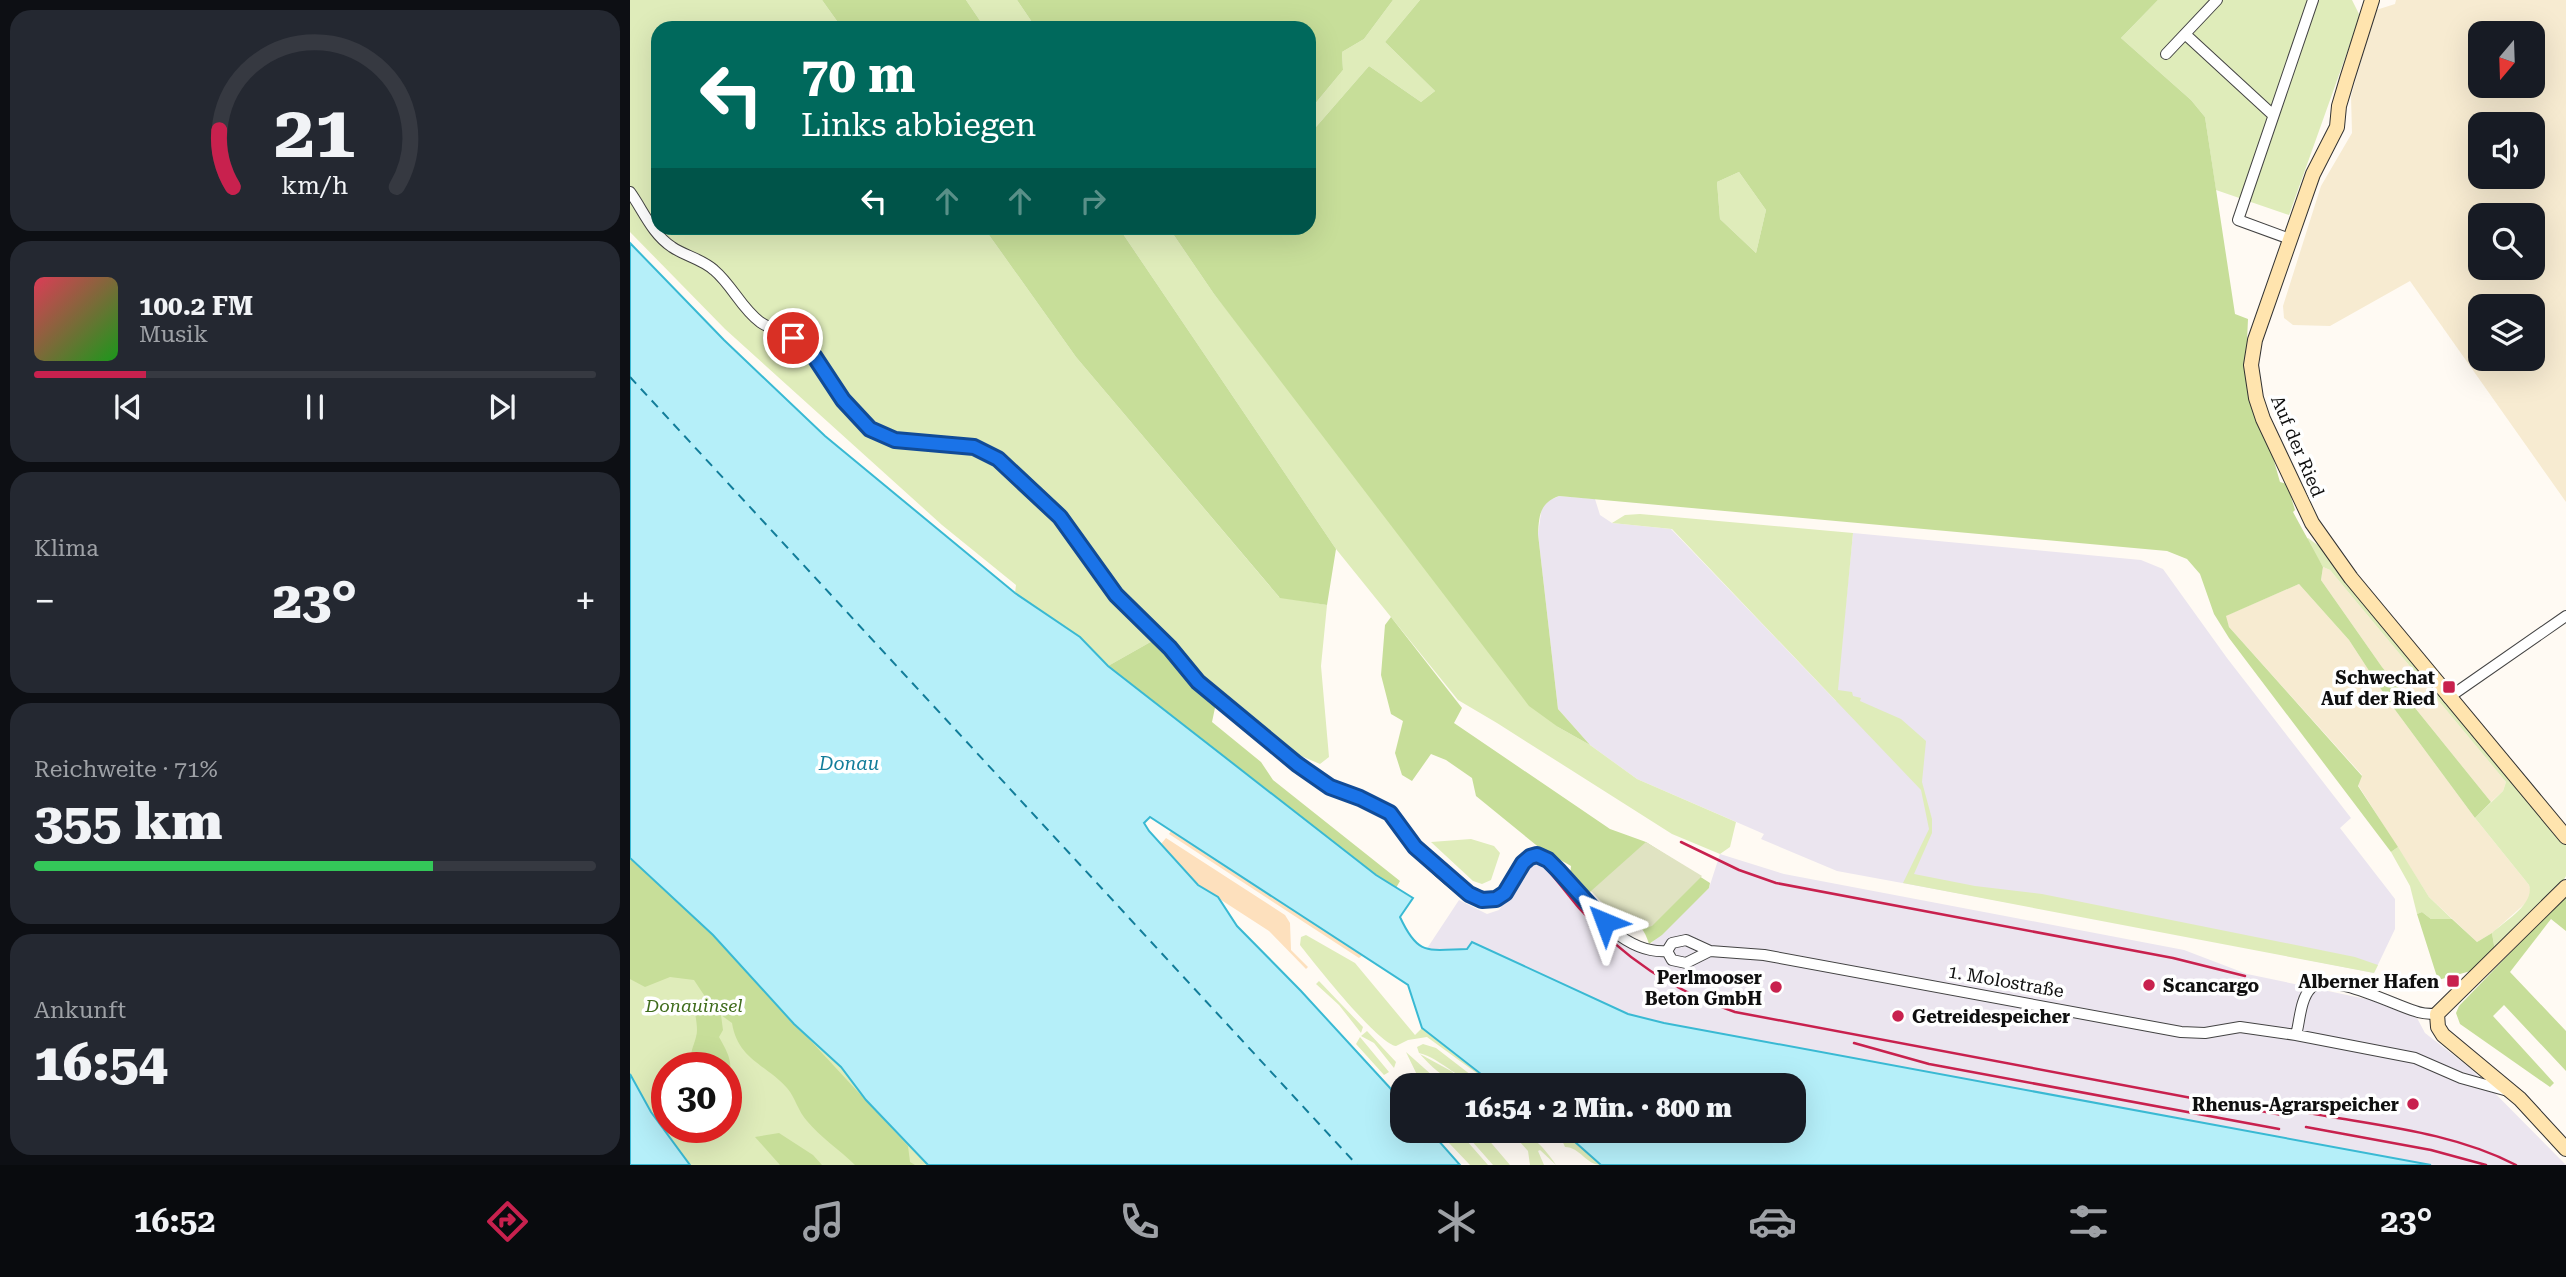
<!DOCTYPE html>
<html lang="de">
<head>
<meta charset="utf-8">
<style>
  body { margin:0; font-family:"Roboto Serif",serif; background:#242831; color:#f1f3f6; height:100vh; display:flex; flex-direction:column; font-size:26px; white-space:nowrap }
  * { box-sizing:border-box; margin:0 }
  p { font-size:23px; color:#9ea1a6 }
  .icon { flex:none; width:38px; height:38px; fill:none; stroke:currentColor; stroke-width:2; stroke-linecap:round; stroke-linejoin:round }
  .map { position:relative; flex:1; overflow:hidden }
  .side { display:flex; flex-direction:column; gap:10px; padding:10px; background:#0d0f14; width:630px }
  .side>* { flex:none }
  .top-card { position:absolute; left:21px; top:21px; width:665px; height:214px; border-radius:21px; box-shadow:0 7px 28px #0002; background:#00695c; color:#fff; overflow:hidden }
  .needle { width:46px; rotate:199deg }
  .buttons { position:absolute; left:1838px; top:21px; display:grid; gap:14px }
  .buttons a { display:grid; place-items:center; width:77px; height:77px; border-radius:14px; background:#171b24; box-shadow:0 7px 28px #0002; font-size:35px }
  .speed { position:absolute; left:21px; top:1052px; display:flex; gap:14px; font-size:35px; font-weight:700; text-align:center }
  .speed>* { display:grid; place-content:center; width:91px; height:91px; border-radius:50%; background:#171b24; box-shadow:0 7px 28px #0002; line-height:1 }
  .speed .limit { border:10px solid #d22; background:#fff; color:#111 }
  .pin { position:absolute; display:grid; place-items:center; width:60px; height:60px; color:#fff; margin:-30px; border:4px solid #fff; border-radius:50%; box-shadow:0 2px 7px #0007 }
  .me { position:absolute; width:77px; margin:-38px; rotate:316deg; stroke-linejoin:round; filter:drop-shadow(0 0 5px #0008) }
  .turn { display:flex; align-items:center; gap:24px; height:147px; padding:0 35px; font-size:32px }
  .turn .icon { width:91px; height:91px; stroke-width:2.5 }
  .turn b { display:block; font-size:49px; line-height:60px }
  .lanes { display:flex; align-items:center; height:66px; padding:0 35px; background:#0003; justify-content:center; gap:35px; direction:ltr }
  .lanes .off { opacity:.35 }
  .big { font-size:52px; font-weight:800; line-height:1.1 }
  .side .tile { flex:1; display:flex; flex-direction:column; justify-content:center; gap:10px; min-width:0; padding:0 24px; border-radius:21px; background:#242831 }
  .side .dial { align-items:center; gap:0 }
  .dial svg { height:182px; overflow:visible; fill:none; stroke:#363941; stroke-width:7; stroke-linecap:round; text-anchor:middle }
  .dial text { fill:#f1f3f6; stroke:none }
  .song { display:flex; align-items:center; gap:21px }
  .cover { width:84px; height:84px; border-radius:10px; background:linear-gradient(135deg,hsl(350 70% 55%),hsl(120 70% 35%)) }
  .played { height:7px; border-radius:4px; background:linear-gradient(90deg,#c8214e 20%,#363941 20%) }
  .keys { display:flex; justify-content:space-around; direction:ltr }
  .heat { display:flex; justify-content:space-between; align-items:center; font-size:38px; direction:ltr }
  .charge { height:10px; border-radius:5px; background:linear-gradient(90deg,#34c759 71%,#363941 0) }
  .trip { position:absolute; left:760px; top:1073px; width:416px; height:70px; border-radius:21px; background:#171b24; box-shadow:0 7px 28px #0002; font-weight:800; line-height:70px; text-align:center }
  .tab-bar { display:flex; height:112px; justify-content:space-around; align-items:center; background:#090b0e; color:#9ea1a6 }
  .tab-bar .icon { width:49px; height:49px }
  .tab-bar .current { color:#c8214e }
  .tab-bar b { font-size:32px; color:#f1f3f6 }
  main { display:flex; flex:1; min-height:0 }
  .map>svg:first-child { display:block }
  .industrial { fill:#ebe5ef }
  .farmland { fill:#f7ebd1; fill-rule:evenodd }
  .green { fill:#dfecba; fill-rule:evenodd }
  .forest { fill:#c7de99; fill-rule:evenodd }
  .sand { fill:#fde0bd }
  .cemetery { fill:#e0e3c2 }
  .water { fill:#b5eff9; stroke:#39b9d3; stroke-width:2 }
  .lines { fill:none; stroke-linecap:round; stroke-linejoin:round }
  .ferry { stroke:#127d9a; stroke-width:2; stroke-dasharray:9 7; stroke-linecap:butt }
  .minor-casing { stroke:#434343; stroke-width:12 }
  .secondary-casing { stroke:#323232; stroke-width:16 }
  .minor { stroke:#fff; stroke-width:10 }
  .secondary { stroke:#ffe4ae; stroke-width:14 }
  .rail { stroke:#c8214e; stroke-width:2.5 }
  .route-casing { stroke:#114b97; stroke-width:18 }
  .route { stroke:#1a73e8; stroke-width:12 }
  .poi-dot { fill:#c8214e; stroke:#fff; stroke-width:2.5 }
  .labels { text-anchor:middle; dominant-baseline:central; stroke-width:7; stroke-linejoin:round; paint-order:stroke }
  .street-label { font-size:18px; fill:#101010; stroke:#fff }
  .poi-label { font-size:18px; font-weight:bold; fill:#101010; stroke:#fff; text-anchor:end }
  .park-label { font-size:18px; font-style:italic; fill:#3f6c1c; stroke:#fff }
  .water-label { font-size:19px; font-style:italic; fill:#127d9a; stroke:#fff }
</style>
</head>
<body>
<main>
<section class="side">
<div class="tile dial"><svg viewBox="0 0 100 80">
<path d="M14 69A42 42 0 1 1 86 69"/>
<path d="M14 69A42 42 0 0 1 8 44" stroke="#c8214e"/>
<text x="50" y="56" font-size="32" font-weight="700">21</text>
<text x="50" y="72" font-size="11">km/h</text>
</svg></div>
<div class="tile">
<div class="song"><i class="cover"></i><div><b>100.2 FM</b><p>Musik</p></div></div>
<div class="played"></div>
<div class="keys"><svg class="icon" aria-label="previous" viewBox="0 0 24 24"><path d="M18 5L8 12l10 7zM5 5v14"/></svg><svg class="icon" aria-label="pause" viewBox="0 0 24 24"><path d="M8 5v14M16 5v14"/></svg><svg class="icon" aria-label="next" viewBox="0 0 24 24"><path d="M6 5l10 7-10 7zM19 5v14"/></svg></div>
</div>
<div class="tile"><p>Klima</p>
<div class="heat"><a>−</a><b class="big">23°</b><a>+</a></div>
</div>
<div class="tile"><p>Reichweite · 71%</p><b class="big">355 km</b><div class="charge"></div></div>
<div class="tile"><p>Ankunft</p><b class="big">16:54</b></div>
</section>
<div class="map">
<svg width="1936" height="1165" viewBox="0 0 1936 1165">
  <rect width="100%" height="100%" fill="#fffaf3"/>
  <path class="industrial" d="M 929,496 L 965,499 L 970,515 L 982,523 L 1041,529 L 1206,701 L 1223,533 L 1511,560 L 1533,569 L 1597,658 L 1721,818 L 1710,828 L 1765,899 L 1765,929 L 1744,973 L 1500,925 L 1207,871 L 1131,839 L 1134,834 L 1007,779 L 960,745 L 928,709 L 908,534 L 912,506 L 920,500 Z
    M 1090,854 L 1154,874 L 1554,950 L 1617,974 L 1741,1000 L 1787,1018 L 1795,1033 L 1840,1068 L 1936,1165 L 1801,1165 L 1034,1023 L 998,1014 L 842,942 L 837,949 L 796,950 L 829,900 L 857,914 L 869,910 L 890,879 L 898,868 L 905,865 L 922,868 L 985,937 L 1011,953 L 1079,888 Z"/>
  <path class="farmland" d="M 1766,0 L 1936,0 L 1936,502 L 1780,281 L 1700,326 L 1663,325 L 1654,318 L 1653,306 L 1691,186 L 1722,133 L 1721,96 L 1746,10 L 1765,4 ZM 1850,33 L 1902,33 L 1902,86 L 1850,86 ZM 1850,124 L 1902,124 L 1902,177 L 1850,177 ZM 1850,215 L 1902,215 L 1902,268 L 1850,268 ZM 1850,306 L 1902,306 L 1902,359 L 1850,359 Z
    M 1693,567 L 1700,570 L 1876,782 L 1873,791 L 1861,802 L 1752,667 L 1691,580 Z
    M 1669,584 L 1719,640 L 1760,703 L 1845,818 L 1899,885 L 1901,892 L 1898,901 L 1862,933 L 1847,942 L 1799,897 L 1728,785 L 1732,775 L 1599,627 L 1595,616 Z"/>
  <path class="green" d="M 0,0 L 192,0 L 212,28 L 28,28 L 28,228 L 354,228 L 446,357 L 649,597 L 697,605 L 691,666 L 699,757 L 690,764 L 657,750 L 570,680 L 465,572 L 481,599 L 524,640 L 478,666 L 450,637 L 385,593 L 386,585 L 312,525 L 95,329 L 0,232 Z
    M 336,0 L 387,0 L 406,28 L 355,28 Z
    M 763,0 L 790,0 L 755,42 L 805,91 L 791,102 L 739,66 L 679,135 L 679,111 L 713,70 L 712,52 L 734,39 Z
    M 1528,0 L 1722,0 L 1730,16 L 1659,215 L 1586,190 L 1575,117 L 1561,100 L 1491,38 Z
    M 1109,172 L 1136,210 L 1126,253 L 1090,219 L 1087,182 Z
    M 489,228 L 539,228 L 584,294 L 928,727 L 960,745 L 1007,779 L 1106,822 L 1100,847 L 1090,854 L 1042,834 L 867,723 L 828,700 L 706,549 Z
    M 1010,514 L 1223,533 L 1208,690 L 1222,692 L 1223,696 L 1231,698 L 1230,701 L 1271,719 L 1296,741 L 1292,782 L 1302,819 L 1302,833 L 1284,874 L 1345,886 L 1412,894 L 1725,957 L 1748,965 L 1744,973 L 1273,883 L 1299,829 L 1291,790 L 1042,529 L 982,523 L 995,515 Z
    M 1678,538 L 1689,546 L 1936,845 L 1936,876 L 1933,881 L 1865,951 L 1862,933 C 1875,921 1905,904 1899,885 L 1845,818 L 1873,791 L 1876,782 L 1700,570 L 1693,567 L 1676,539 Z
    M 841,839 L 864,846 L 870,853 L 861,880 L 852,884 L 843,881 L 801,842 Z
    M 1768,847 L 1799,897 L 1822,919 L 1801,919 L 1792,912 L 1787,914 L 1780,886 L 1761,852 Z
    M 0,858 L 83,935 L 164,1024 L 211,1067 L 236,1100 L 298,1165 L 60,1165 L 21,1112 L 0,1074 ZM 37,1068 L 96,1068 L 96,1127 L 37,1127 Z
    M 676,935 L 725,963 L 785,1035 L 792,1028 L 863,1085 L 797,1037 L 778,1040 L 766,1046 C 748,1044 684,963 670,945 L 671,937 Z
    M 689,981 L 733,1027 L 731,1033 L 709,1005 L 686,984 Z
    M 737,1031 L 766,1062 L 764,1068 L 744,1043 L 731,1036 Z
    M 730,1037 L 759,1072 L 754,1075 L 726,1044 Z
    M 793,1044 L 806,1048 L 854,1085 C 833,1085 811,1058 789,1053 L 787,1047 Z
    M 776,1052 L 812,1084 L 812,1085 L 794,1085 L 789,1079 Z
    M 790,1054 L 821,1071 L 840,1085 C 821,1085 802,1068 790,1054 Z
    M 833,1131 L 851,1131 L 880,1165 L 863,1165 Z
    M 880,1131 C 900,1130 915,1149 926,1165 L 910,1150 L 908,1151 L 914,1165 L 900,1165 L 898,1151 Z
    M 923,1131 L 936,1134 L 971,1165 C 956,1165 950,1147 935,1147 L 931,1138 Z
    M 829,1132 L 858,1165 L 840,1165 L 819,1143 Z"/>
  <path class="forest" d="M 192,0 L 336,0 L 355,28 L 212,28 Z
    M 387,0 L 763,0 L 734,39 L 712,52 L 713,70 L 679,111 L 679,28 L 406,28 Z
    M 790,0 L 1528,0 L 1491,38 L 1561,100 L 1575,117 L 1605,314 L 1618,319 L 1616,363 L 1650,482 L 1657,484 L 1665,510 L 1663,512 L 1693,567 L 1691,580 L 1752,667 L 1861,802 L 1845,818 L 1760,703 L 1719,640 L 1669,584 L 1596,616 L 1599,627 L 1732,776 L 1728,786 L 1768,847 L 1761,852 L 1599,638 L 1584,614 L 1570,574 L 1557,559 L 1537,551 L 929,496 C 910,503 909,515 908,534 L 928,709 L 960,745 L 928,727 L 899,706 L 584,294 L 539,228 L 679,228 L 679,135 L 739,66 L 791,102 L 805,91 L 755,42 ZM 1109,172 L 1136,210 L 1126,253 L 1090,219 L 1087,182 Z
    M 354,228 L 489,228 L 706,549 L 697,605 L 650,598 L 446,357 Z
    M 761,617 L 832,708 L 824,723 L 980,829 L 1016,842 L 1080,883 L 1079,888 L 1032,935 L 1019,944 C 1012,918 987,905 968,890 L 953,893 L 940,876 L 941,866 L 911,849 L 846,796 L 842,778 L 816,760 L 801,754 L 782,781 L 772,775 L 765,753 L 773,721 L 761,714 L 751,675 L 755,625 Z
    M 524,640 L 586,703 L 582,722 L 631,762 L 643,780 L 770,881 L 766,888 L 746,875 L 478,666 Z
    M 0,858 L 83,935 L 278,1146 L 280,1162 L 285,1165 L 225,1165 C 210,1150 190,1137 177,1121 C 168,1111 165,1097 157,1088 C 136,1064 108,1060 102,1023 L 91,1015 L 93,1030 L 89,1037 C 99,1055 105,1065 96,1085 L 96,1068 L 65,1067 C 55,1056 67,1043 67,1030 C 67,1022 65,1014 64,1007 L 76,998 L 64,980 L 40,977 L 15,987 L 0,979 Z
    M 1936,895 L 1936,931 L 1921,919 L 1880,972 L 1936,1031 L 1936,1071 L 1874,1005 L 1863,1016 L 1924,1083 L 1920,1087 L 1830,1024 L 1826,1013 L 1829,1006 Z
    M 1792,912 L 1801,919 L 1822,919 L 1847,942 L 1862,933 L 1865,951 L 1848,969 L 1808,980 L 1787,914 Z
    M 149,1133 L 183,1155 L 192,1165 L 150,1165 L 125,1137 Z"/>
  <path class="sand" d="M 541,831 L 733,955 L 729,958 L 539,834 Z
    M 536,838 L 655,915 L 660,923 L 661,950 L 678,967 L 676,969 L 639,931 L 568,885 L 531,844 Z"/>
  <path class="cemetery" d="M 1016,842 L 1072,876 L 1022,926 L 1009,930 L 995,926 L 961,891 Z"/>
  <path class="water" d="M 0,243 L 94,340 L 195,436 L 385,593 L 450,637 L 478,666 L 746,875 L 783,898 L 770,917 C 788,956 797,950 837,949 L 842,942 L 998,1014 L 1034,1023 L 1801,1165 L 971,1165 L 936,1134 L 922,1131 L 1164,1130 L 1164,1085 L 865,1085 L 792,1028 L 778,985 L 520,817 L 514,823 L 519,831 L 568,885 L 588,897 L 607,926 L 671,991 L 772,1101 L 772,1130 L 800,1131 L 830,1165 L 298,1165 L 236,1100 L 211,1067 L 164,1024 L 83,935 L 0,858 Z
    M 0,1074 L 21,1112 L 60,1165 L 0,1165 Z"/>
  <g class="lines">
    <path class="ferry" d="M 0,377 L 727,1165"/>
    <defs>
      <path id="minor" d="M 1555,34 L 1643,115
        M 1536,54 L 1587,0
        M 0,192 C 13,210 22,234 42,247 C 55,256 72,259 84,270 C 102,285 111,308 130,322 C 148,334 168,337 183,354 C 204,381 216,418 248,434 C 286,453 334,433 369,460 C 395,480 424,506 443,533 C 461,558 475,585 496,607 C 510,620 524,631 537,645 C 548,657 557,671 568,682 C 592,704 619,724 644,744 C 661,758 679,776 699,787 C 717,797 739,800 757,811 C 767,818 774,833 782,843 C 797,862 820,883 839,895 C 885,922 882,842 914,858 C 926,864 934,877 943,888 C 966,916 997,954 1037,951
        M 1660,239 L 1608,220 L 1683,0
        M 1818,698 L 1936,616
        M 1080,951 L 1056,963 L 1042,960 L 1037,951 L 1042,943 L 1056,940 L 1080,951 L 1134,955 L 1551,1032 L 1575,1033 L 1610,1027 L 1666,1035 L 1785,1058 L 1831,1078 L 1878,1091
        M 1666,1035 C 1670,1021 1670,999 1681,988 C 1699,971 1764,1005 1785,1011 C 1792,1014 1800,1014 1807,1014"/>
      <path id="secondary" d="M 1742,0 L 1717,79 L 1709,106 L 1707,127 L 1683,174 L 1625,340 L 1621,365 L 1626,398 L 1633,419 L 1682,523 L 1721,578 L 1936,837
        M 1936,887 L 1807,1014 L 1808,1027 L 1813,1035 L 1890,1099 L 1936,1149"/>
    </defs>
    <use href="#minor" class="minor-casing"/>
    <use href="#secondary" class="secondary-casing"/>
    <use href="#minor" class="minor"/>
    <use href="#secondary" class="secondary"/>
    <path class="rail" d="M 1051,842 L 1109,870 L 1146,883 L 1543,958 L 1615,976
      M 915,867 C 927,880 938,895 949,908 C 992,957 1045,992 1105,1012 L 1652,1115
      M 1224,1043 L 1299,1064 L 1649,1129
      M 1679,1113 C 1749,1126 1822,1132 1886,1165
      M 1676,1127 L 1801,1150 L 1856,1165"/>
  </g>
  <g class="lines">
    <defs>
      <path id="route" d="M 163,338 L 184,356 L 213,400 L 240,429 L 265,440 L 344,447 L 368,459 L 430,517 L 486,595 L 540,648 L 568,682 L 667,764 L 700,787 L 730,798 L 760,813 L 785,847 L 839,894 L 852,900 L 866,899 L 875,893 L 893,863 L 900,857 L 907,855 L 918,860 L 928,870 L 975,922"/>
    </defs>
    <use href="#route" class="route-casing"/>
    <use href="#route" class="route"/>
  </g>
  <g class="poi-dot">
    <rect x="1812" y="680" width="14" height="14" rx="3.5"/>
    <rect x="1816" y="974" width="14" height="14" rx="3.5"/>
    <circle cx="1519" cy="985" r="7"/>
    <circle cx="1146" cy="987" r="7"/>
    <circle cx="1268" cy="1016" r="7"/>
    <circle cx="1783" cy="1104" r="7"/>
  </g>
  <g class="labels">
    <g class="street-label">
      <text transform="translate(1668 446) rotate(67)">Auf der Ried</text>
      <text transform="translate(1376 981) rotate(10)">1. Molostraße</text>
    </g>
    <g class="poi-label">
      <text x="1805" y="677">Schwechat<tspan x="1805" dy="21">Auf der Ried</tspan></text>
      <text x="1132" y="977">Perlmooser<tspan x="1132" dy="21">Beton GmbH</tspan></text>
      <text x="1809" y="981">Alberner Hafen</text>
      <text x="1533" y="985" text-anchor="start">Scancargo</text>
      <text x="1282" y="1016" text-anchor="start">Getreidespeicher</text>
      <text x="1769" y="1104">Rhenus-Agrarspeicher</text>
    </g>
    <g class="park-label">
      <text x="64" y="1005">Donauinsel</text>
    </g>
    <g class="water-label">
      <text x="219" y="763">Donau</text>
    </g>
  </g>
</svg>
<div class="buttons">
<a><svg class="needle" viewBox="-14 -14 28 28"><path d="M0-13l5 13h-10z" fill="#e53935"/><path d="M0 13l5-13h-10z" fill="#9ea1a6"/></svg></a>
<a><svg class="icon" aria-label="sound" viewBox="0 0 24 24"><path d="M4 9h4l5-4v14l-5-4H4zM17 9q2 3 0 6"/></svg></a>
<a><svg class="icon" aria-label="search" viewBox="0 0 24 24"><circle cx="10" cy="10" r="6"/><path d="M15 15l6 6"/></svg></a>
<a><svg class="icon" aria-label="layers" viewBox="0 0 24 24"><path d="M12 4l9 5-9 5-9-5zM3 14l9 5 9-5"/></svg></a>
</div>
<div class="speed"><div class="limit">30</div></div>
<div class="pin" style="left:163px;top:338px;background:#d93025"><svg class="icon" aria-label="arrive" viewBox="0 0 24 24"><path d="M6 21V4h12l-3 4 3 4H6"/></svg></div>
<svg class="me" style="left:975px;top:922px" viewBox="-20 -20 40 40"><path d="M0-17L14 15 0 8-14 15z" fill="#1a73e8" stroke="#fff" stroke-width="4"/></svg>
<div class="trip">16:54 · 2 Min. · 800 m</div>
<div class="top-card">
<div class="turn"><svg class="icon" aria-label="left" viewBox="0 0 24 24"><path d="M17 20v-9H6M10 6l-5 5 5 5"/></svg><div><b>70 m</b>Links abbiegen</div></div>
<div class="lanes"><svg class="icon" aria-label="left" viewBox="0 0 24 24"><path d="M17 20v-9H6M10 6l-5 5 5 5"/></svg><svg class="icon off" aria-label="ahead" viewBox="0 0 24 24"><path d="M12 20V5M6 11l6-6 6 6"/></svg><svg class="icon off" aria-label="ahead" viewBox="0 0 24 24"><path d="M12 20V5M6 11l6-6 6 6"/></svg><svg class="icon off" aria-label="right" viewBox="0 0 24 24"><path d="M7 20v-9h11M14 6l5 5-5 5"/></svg></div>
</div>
</div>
</main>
<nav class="tab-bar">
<b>16:52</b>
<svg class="icon current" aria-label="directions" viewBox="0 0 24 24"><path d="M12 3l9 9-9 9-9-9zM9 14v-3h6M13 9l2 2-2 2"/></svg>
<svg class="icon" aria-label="music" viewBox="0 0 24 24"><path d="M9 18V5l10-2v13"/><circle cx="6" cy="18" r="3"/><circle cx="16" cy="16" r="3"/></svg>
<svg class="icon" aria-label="phone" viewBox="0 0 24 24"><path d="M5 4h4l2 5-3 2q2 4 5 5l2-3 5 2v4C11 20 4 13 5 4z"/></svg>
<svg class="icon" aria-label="climate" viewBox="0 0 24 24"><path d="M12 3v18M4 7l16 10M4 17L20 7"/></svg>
<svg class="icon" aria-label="car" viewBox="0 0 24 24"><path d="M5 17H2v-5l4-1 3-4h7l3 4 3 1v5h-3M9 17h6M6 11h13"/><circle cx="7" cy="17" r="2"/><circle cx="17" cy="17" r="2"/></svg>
<svg class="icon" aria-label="filters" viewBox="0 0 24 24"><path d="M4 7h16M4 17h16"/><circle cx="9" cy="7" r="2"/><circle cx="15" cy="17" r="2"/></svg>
<b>23°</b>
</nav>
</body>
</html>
